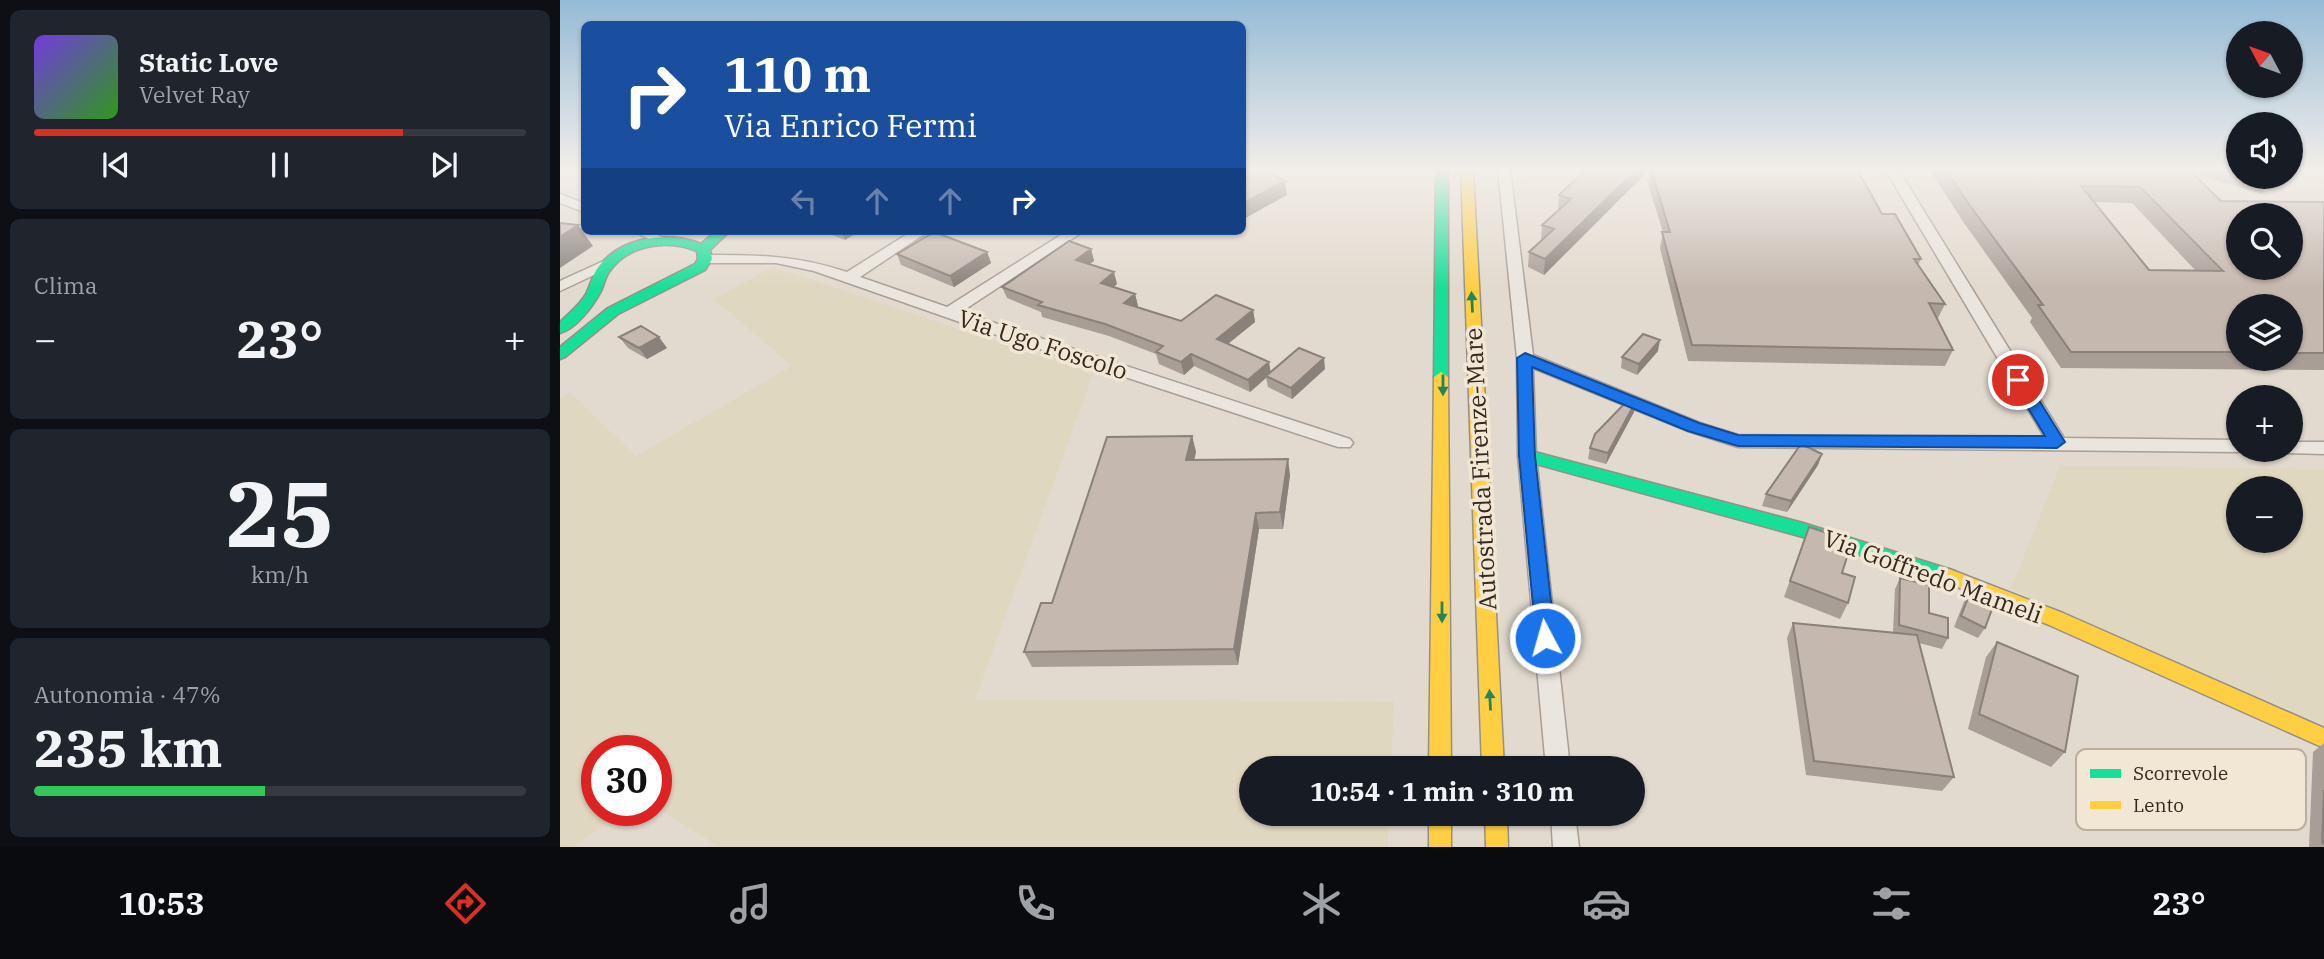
<!DOCTYPE html>
<html lang="it">
<head>
<meta charset="utf-8">
<style>
  body { margin:0; font-family:"IBM Plex Serif",serif; background:#20242c; color:#f1f3f6; height:100vh; display:flex; flex-direction:column; font-size:26px; white-space:nowrap }
  * { box-sizing:border-box; margin:0 }
  p { font-size:23px; color:#9ea1a6 }
  .icon { flex:none; width:38px; height:38px; fill:none; stroke:currentColor; stroke-width:2; stroke-linecap:round; stroke-linejoin:round }
  .map { position:relative; flex:1; overflow:hidden }
  .sheet { display:flex; flex-direction:column; gap:10px; padding:10px; background:#0d0f14; width:560px }
  .sheet>* { flex:none }
  .banner { position:absolute; left:21px; top:21px; width:665px; height:214px; border-radius:10px; box-shadow:0 2px 5px #0004; background:#1a4fa0; color:#fff; overflow:hidden }
  .needle { width:46px; rotate:311deg }
  .buttons { position:absolute; left:1666px; top:21px; display:grid; gap:14px }
  .buttons a { display:grid; place-items:center; width:77px; height:77px; border-radius:50%; background:#171b24; box-shadow:0 2px 5px #0004; font-size:35px }
  .speed { position:absolute; left:21px; top:735px; display:flex; gap:14px; font-size:35px; font-weight:700; text-align:center }
  .speed>* { display:grid; place-content:center; width:91px; height:91px; border-radius:50%; background:#171b24; box-shadow:0 2px 5px #0004; line-height:1 }
  .speed .limit { border:10px solid #d22; background:#fff; color:#111 }
  .pin { position:absolute; display:grid; place-items:center; width:60px; height:60px; color:#fff; margin:-30px; border:4px solid #fff; border-radius:50%; box-shadow:0 2px 7px #0007 }
  .me { position:absolute; width:77px; margin:-38px; rotate:354deg; stroke-linejoin:round; filter:drop-shadow(0 0 5px #0008) }
  .turn { display:flex; align-items:center; gap:24px; height:147px; padding:0 28px; font-size:32px }
  .turn .icon { width:91px; height:91px; stroke-width:2.5 }
  .turn b { display:block; font-size:49px; line-height:60px }
  .lanes { display:flex; align-items:center; height:66px; padding:0 28px; background:#0003; justify-content:center; gap:35px; direction:ltr }
  .lanes .off { opacity:.35 }
  .big { font-size:52px; font-weight:700; line-height:1.1 }
  .sheet .widget { flex:1; display:flex; flex-direction:column; justify-content:center; gap:10px; min-width:0; padding:0 24px; border-radius:10px; background:#20242c }
  .sheet .dial { align-items:center; gap:0 }
  .dial b { font-size:91px; line-height:1 }
  .song { display:flex; align-items:center; gap:21px }
  .cover { width:84px; height:84px; border-radius:10px; background:linear-gradient(135deg,hsl(260 70% 55%),hsl(110 70% 35%)) }
  .played { height:7px; border-radius:4px; background:linear-gradient(90deg,#d93025 75%,#363941 75%) }
  .keys { display:flex; justify-content:space-around; direction:ltr }
  .heat { display:flex; justify-content:space-between; align-items:center; font-size:38px; direction:ltr }
  .charge { height:10px; border-radius:5px; background:linear-gradient(90deg,#34c759 47%,#363941 0) }
  .trip { position:absolute; left:679px; top:756px; width:406px; height:70px; border-radius:35px; background:#171b24; box-shadow:0 2px 5px #0004; font-weight:700; line-height:70px; text-align:center }
  .tabs { display:flex; height:112px; justify-content:space-around; align-items:center; background:#090b0e; color:#9ea1a6 }
  .tabs .icon { width:49px; height:49px }
  .tabs .on { color:#d93025 }
  .tabs b { font-size:32px; color:#f1f3f6 }
  main { display:flex; flex:1; min-height:0 }
  .map>svg:first-child { display:block }
  .farmland { fill:#e0d7c0; fill-rule:evenodd }
  .lines { fill:none; stroke-linecap:round; stroke-linejoin:round }
  .street-casing { stroke:#a79f96; stroke-width:3 }
  .fast-casing { stroke:#978f86; stroke-width:3 }
  .slow-casing { stroke:#978f86; stroke-width:3 }
  .street { fill:#eae6de; fill-rule:evenodd }
  .fast { fill:#16e098; fill-rule:evenodd }
  .slow { fill:#ffcf43; fill-rule:evenodd }
  .wall { fill:#a99e96; fill-rule:evenodd }
  .shaded-wall { fill:#8a817a }
  .building { fill:#c5b8af; stroke:#8a817a; stroke-width:2; fill-rule:evenodd }
  .oneway { fill:#26845c }
  .route { fill:#1a73e8; stroke:#114b97; stroke-width:2 }
  .labels { text-anchor:middle; dominant-baseline:central; stroke-width:7; stroke-linejoin:round; paint-order:stroke }
  .street-label { font-size:24px; fill:#352820; stroke:#f2e7d5 }
  .key { fill:#f2e7d5; stroke:#b9ae9f; stroke-width:2 }
  .key-label { font-size:19px; fill:#352820 }
</style>
</head>
<body>
<main>
<section class="sheet">
<div class="widget">
<div class="song"><i class="cover"></i><div><b>Static Love</b><p>Velvet Ray</p></div></div>
<div class="played"></div>
<div class="keys"><svg class="icon" aria-label="previous" viewBox="0 0 24 24"><path d="M18 5L8 12l10 7zM5 5v14"/></svg><svg class="icon" aria-label="pause" viewBox="0 0 24 24"><path d="M8 5v14M16 5v14"/></svg><svg class="icon" aria-label="next" viewBox="0 0 24 24"><path d="M6 5l10 7-10 7zM19 5v14"/></svg></div>
</div>
<div class="widget"><p>Clima</p>
<div class="heat"><a>−</a><b class="big">23°</b><a>+</a></div>
</div>
<div class="widget dial"><b>25</b><p>km/h</p></div>
<div class="widget"><p>Autonomia · 47%</p><b class="big">235 km</b><div class="charge"></div></div>
</section>
<div class="map">
<svg width="1764" height="847" viewBox="0 0 1764 847">
  <rect width="100%" height="100%" fill="#e2dace"/>
  <path class="farmland" d="M 213,267 L 533,374 L 415,700 L 834,701 L 831,768 L 691,768 L 691,814 L 829,814 L 828,847 L 159,847 L 96,807 L 96,751 L 37,751 L 37,810 L 63,810 L 14,847 L 0,847 L 0,399 L 9,392 L 76,456 L 232,366 L 154,299 Z
    M 1500,466 L 1764,469 L 1764,725 L 1451,589 ZM 1678,488 L 1731,488 L 1731,541 L 1678,541 Z"/>
  <g class="lines">
    <defs>
      <path id="street" d="M 938,169 L 950,169 L 973,355 L 1140,423 L 1178,435 L 1485,438 L 1325,169 L 1338,169 L 1504,438 L 1678,440 L 1678,450 L 1685,450 L 1678,452 L 1178,447 L 1128,431 L 973,368 L 976,456 L 1010,768 L 986,768 L 958,456 L 957,358 Z
        M 0,194 L 24,203 L 24,212 L 0,203 Z
        M 73,231 L 91,231 L 108,241 L 101,245 Z
        M 352,231 L 369,231 L 300,277 L 387,307 L 507,231 L 524,231 L 401,312 L 790,439 L 793,443 L 790,447 L 778,447 L 434,334 L 254,271 L 216,263 L 145,263 L 138,259 L 145,255 C 198,255 236,255 287,272 Z
        M 48,259 L 53,260 L 53,266 L 0,291 L 0,281 Z
        M 1731,442 L 1764,442 L 1764,454 L 1725,453 L 1723,450 L 1731,450 Z
        M 991,814 L 1015,814 L 1019,847 L 993,847 Z"/>
      <path id="fast" d="M 876,169 L 888,169 L 888,377 L 881,382 L 874,377 Z
        M 156,231 L 170,231 L 150,250 L 152,259 L 145,270 L 58,314 L 5,357 L 0,359 L 0,347 L 48,308 L 135,264 L 138,259 L 137,251 C 108,239 68,244 49,272 C 45,277 44,285 41,291 C 33,306 16,329 0,333 L 0,322 C 9,313 20,305 26,294 C 30,286 32,277 37,269 C 59,237 107,230 141,244 Z
        M 967,450 L 1243,523 L 1395,571 L 1398,576 L 1395,581 L 1389,583 L 1243,537 L 961,460 L 959,456 L 961,452 Z"/>
      <path id="slow" d="M 901,169 L 913,169 L 944,768 L 922,768 Z
        M 881,372 L 888,377 L 891,768 L 869,768 L 874,377 Z
        M 1389,569 L 1503,613 L 1764,728 L 1764,748 L 1489,625 L 1383,581 L 1380,576 L 1383,571 Z
        M 869,814 L 891,814 L 891,847 L 869,847 Z
        M 925,814 L 947,814 L 948,847 L 926,847 Z"/>
    </defs>
    <use href="#street" class="street-casing"/>
    <use href="#fast" class="fast-casing"/>
    <use href="#slow" class="slow-casing"/>
    <use href="#street" class="street"/>
    <use href="#fast" class="fast"/>
    <use href="#slow" class="slow"/>
  </g>
  <path class="wall" d="M 1027,169 L 1090,169 L 984,275 L 968,267 L 969,252 L 981,241 L 982,225 L 998,211 L 999,195 Z
    M 1090,169 L 1322,214 L 1361,259 L 1358,265 L 1385,304 L 1377,320 L 1393,350 L 1385,366 L 1128,361 L 1100,248 L 1103,232 L 1088,184 Z
    M 1369,169 L 1678,169 L 1678,177 L 1713,177 L 1702,194 L 1632,173 L 1661,201 L 1764,202 L 1764,370 L 1501,368 L 1470,322 L 1472,318 L 1404,223 ZM 1534,202 L 1572,203 L 1636,271 L 1589,270 ZM 1678,306 L 1731,306 L 1731,359 L 1678,359 Z
    M 262,231 L 300,231 L 285,240 Z
    M 531,249 L 534,261 L 530,264 L 557,284 L 553,287 L 575,294 L 578,306 L 576,307 L 621,321 L 693,310 L 695,322 L 668,344 L 711,372 L 765,369 L 732,399 L 708,387 L 706,378 L 690,392 L 634,366 L 624,375 L 599,364 L 596,354 L 549,336 L 482,317 L 481,312 L 447,298 L 442,287 Z
    M 427,252 L 431,263 L 394,287 L 341,265 L 337,254 Z
    M 59,337 L 107,348 L 87,359 L 68,348 Z
    M 1098,351 L 1077,375 L 1061,368 L 1062,357 Z
    M 1076,401 L 1074,412 L 1046,464 L 1028,459 L 1030,448 Z
    M 632,436 L 636,452 L 634,460 L 730,475 L 723,529 L 699,529 L 678,665 L 472,667 L 464,652 L 492,603 Z
    M 1262,454 L 1258,465 L 1227,512 L 1202,506 L 1206,494 Z
    M 1249,527 L 1288,603 L 1280,619 L 1224,597 Z
    M 1340,578 L 1388,638 L 1382,649 L 1359,643 L 1394,777 L 1382,791 L 1246,775 L 1227,638 L 1233,623 L 1333,633 L 1335,589 Z
    M 1412,588 L 1425,628 L 1418,638 L 1394,627 L 1405,599 Z
    M 1437,642 L 1505,752 L 1491,767 L 1408,729 L 1426,657 Z
    M 1764,743 L 1764,847 L 1749,847 L 1753,752 Z"/>
  <path class="shaded-wall" d="M 1077,169 L 1090,169 L 984,275 L 985,259 Z
    M 725,181 L 727,195 L 682,220 L 682,204 Z
    M 18,225 L 33,246 L 0,268 L 0,237 Z
    M 281,231 L 300,231 L 285,240 Z
    M 531,249 L 534,261 L 519,271 L 516,260 Z
    M 427,252 L 431,263 L 394,287 L 390,276 Z
    M 554,272 L 557,284 L 544,295 L 541,283 Z
    M 575,294 L 578,306 L 567,315 L 564,303 Z
    M 693,310 L 695,322 L 659,351 L 657,339 Z
    M 99,337 L 107,348 L 87,359 L 79,348 Z
    M 1100,340 L 1098,351 L 1077,375 L 1079,364 Z
    M 631,354 L 634,366 L 624,375 L 621,362 Z
    M 764,358 L 765,369 L 732,399 L 731,388 Z
    M 709,362 L 711,374 L 706,376 L 706,378 L 690,392 L 688,380 Z
    M 1076,401 L 1074,412 L 1046,464 L 1048,453 Z
    M 632,436 L 636,452 L 630,476 L 626,460 Z
    M 1262,454 L 1258,465 L 1227,512 L 1231,501 Z
    M 728,459 L 730,475 L 723,529 L 720,512 Z
    M 696,513 L 699,529 L 678,665 L 674,649 Z"/>
  <path class="building" d="M 682,169 L 701,169 L 725,181 L 682,204 Z
    M 1027,169 L 1077,169 L 985,259 L 969,252 L 994,229 L 982,225 L 1011,199 L 999,195 Z
    M 1091,169 L 1297,169 L 1322,214 L 1335,214 L 1361,259 L 1354,259 L 1385,304 L 1369,303 L 1393,350 L 1132,345 L 1102,232 L 1110,232 Z
    M 1385,169 L 1628,169 L 1661,201 L 1763,202 L 1764,202 L 1764,353 L 1731,353 L 1731,306 L 1678,306 L 1678,352 L 1511,352 L 1478,305 L 1483,305 L 1411,207 ZM 1521,186 L 1580,187 L 1663,271 L 1589,270 ZM 1678,215 L 1731,215 L 1731,268 L 1678,268 Z
    M 0,223 L 18,225 L 0,237 Z
    M 374,232 L 427,252 L 390,276 L 337,254 Z
    M 509,241 L 531,249 L 516,260 L 554,272 L 541,283 L 575,294 L 564,303 L 621,321 L 656,295 L 693,310 L 657,339 L 709,362 L 688,380 L 631,354 L 621,362 L 596,352 L 603,346 L 545,324 L 478,305 L 482,302 L 442,287 Z
    M 81,326 L 99,337 L 79,348 L 59,337 Z
    M 1083,334 L 1100,340 L 1079,364 L 1062,357 Z
    M 739,348 L 764,358 L 731,388 L 706,376 Z
    M 1070,398 L 1076,401 L 1048,453 L 1030,448 L 1035,434 Z
    M 632,436 L 626,460 L 728,459 L 720,512 L 696,513 L 674,649 L 464,652 L 481,603 L 492,603 L 547,437 Z
    M 1241,444 L 1262,454 L 1231,501 L 1206,494 Z
    M 1249,527 L 1292,541 L 1282,573 L 1295,577 L 1288,603 L 1230,581 Z
    M 1340,578 L 1369,585 L 1369,613 L 1388,618 L 1388,638 L 1339,625 Z
    M 1412,588 L 1436,598 L 1425,628 L 1401,616 Z
    M 1233,623 L 1357,635 L 1394,777 L 1254,761 Z
    M 1437,642 L 1518,676 L 1505,752 L 1419,714 Z
    M 1764,790 L 1764,844 L 1762,843 Z"/>
  <defs><path id="oneway-solid" d="M-6-.8H1V-3.2L6.5 0L1 3.2V.8H-6Z" transform="scale(1.75)"/></defs>
  <g class="oneway">
    <use href="#oneway-solid" transform="translate(912 302) rotate(-93)"/>
    <use href="#oneway-solid" transform="translate(883 385) rotate(90)"/>
    <use href="#oneway-solid" transform="translate(882 612) rotate(90)"/>
    <use href="#oneway-solid" transform="translate(930 700) rotate(-93)"/>
  </g>
  <linearGradient id="sky" x2="0" y2="1"><stop stop-color="#95bbd6"/><stop offset="0.59" stop-color="#f2eee9"/><stop offset="1" stop-color="#f2eee9" stop-opacity="0"/></linearGradient>
  <rect width="1764" height="288" fill="url(#sky)"/>
  <path class="route" d="M 965,353 L 1139,423 L 1178,435 L 1485,436 L 1451,380 L 1458,375 L 1464,376 L 1505,442 L 1497,448 L 1178,446 L 1128,431 L 972,367 L 975,456 L 995,638 L 992,644 L 979,644 L 976,638 L 959,456 L 957,358 Z"/>
  <g class="labels">
    <g class="street-label">
      <text transform="translate(483 344) rotate(18)">Via Ugo Foscolo</text>
      <text transform="translate(920 469) rotate(-93)">Autostrada Firenze-Mare</text>
      <text transform="translate(1373 576) rotate(20)">Via Goffredo Mameli</text>
    </g>
  </g>
  <rect x="1516" y="749" width="230" height="81" rx="10" class="key"/>
  <rect x="1530" y="769" width="31" height="9" fill="#16e098"/>
  <rect x="1530" y="801" width="31" height="8" fill="#ffcf43"/>
  <g class="key-label">
    <text x="1573" y="780">Scorrevole</text>
    <text x="1573" y="812">Lento</text>
  </g>
</svg>
<div class="buttons">
<a><svg class="needle" viewBox="-14 -14 28 28"><path d="M0-13l5 13h-10z" fill="#e53935"/><path d="M0 13l5-13h-10z" fill="#9ea1a6"/></svg></a>
<a><svg class="icon" aria-label="sound" viewBox="0 0 24 24"><path d="M4 9h4l5-4v14l-5-4H4zM17 9q2 3 0 6"/></svg></a>
<a><svg class="icon" aria-label="search" viewBox="0 0 24 24"><circle cx="10" cy="10" r="6"/><path d="M15 15l6 6"/></svg></a>
<a><svg class="icon" aria-label="layers" viewBox="0 0 24 24"><path d="M12 4l9 5-9 5-9-5zM3 14l9 5 9-5"/></svg></a>
<a>+</a>
<a>−</a>
</div>
<div class="speed"><div class="limit">30</div></div>
<div class="pin" style="left:1458px;top:380px;background:#d93025"><svg class="icon" aria-label="arrive" viewBox="0 0 24 24"><path d="M6 21V4h12l-3 4 3 4H6"/></svg></div>
<svg class="me" style="left:985px;top:638px" viewBox="-20 -20 40 40"><circle r="17" fill="#1a73e8" stroke="#fff" stroke-width="3"/><path d="M0-11L8 9 0 5-8 9z" fill="#fff"/></svg>
<div class="trip">10:54 · 1 min · 310 m</div>
<div class="banner">
<div class="turn"><svg class="icon" aria-label="right" viewBox="0 0 24 24"><path d="M7 20v-9h11M14 6l5 5-5 5"/></svg><div><b>110 m</b>Via Enrico Fermi</div></div>
<div class="lanes"><svg class="icon off" aria-label="left" viewBox="0 0 24 24"><path d="M17 20v-9H6M10 6l-5 5 5 5"/></svg><svg class="icon off" aria-label="ahead" viewBox="0 0 24 24"><path d="M12 20V5M6 11l6-6 6 6"/></svg><svg class="icon off" aria-label="ahead" viewBox="0 0 24 24"><path d="M12 20V5M6 11l6-6 6 6"/></svg><svg class="icon" aria-label="right" viewBox="0 0 24 24"><path d="M7 20v-9h11M14 6l5 5-5 5"/></svg></div>
</div>
</div>
</main>
<nav class="tabs">
<b>10:53</b>
<svg class="icon on" aria-label="directions" viewBox="0 0 24 24"><path d="M12 3l9 9-9 9-9-9zM9 14v-3h6M13 9l2 2-2 2"/></svg>
<svg class="icon" aria-label="music" viewBox="0 0 24 24"><path d="M9 18V5l10-2v13"/><circle cx="6" cy="18" r="3"/><circle cx="16" cy="16" r="3"/></svg>
<svg class="icon" aria-label="phone" viewBox="0 0 24 24"><path d="M5 4h4l2 5-3 2q2 4 5 5l2-3 5 2v4C11 20 4 13 5 4z"/></svg>
<svg class="icon" aria-label="climate" viewBox="0 0 24 24"><path d="M12 3v18M4 7l16 10M4 17L20 7"/></svg>
<svg class="icon" aria-label="car" viewBox="0 0 24 24"><path d="M5 17H2v-5l4-1 3-4h7l3 4 3 1v5h-3M9 17h6M6 11h13"/><circle cx="7" cy="17" r="2"/><circle cx="17" cy="17" r="2"/></svg>
<svg class="icon" aria-label="filters" viewBox="0 0 24 24"><path d="M4 7h16M4 17h16"/><circle cx="9" cy="7" r="2"/><circle cx="15" cy="17" r="2"/></svg>
<b>23°</b>
</nav>
</body>
</html>
